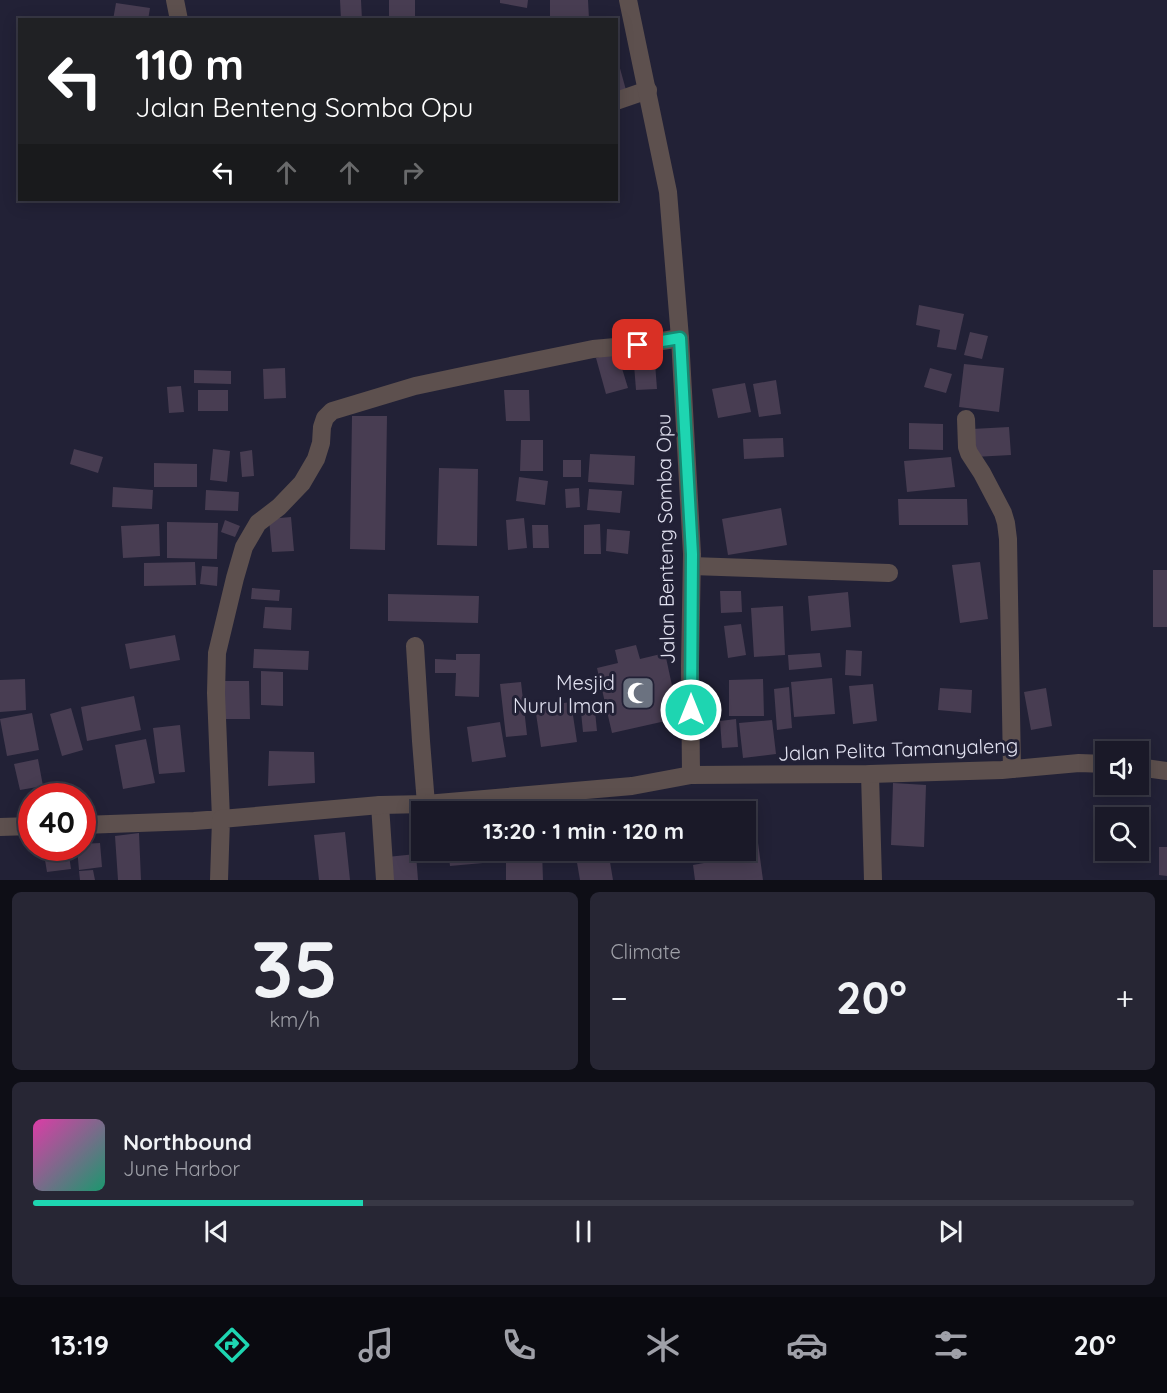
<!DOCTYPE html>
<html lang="en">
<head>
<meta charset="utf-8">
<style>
  body { margin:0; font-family:Quicksand,sans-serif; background:#272634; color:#f1f3f6; height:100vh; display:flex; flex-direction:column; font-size:22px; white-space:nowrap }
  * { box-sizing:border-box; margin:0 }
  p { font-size:20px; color:#9fa0a8 }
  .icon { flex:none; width:33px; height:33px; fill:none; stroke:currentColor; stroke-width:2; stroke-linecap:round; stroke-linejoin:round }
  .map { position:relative; height:880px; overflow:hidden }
  .panel { display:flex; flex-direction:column; gap:12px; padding:12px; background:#0e0e16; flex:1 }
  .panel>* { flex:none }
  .hud { position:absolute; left:18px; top:18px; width:600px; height:183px; border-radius:0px; box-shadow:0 3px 15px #0003,0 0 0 2px #383845; background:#202124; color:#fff; overflow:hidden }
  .tools { position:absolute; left:1095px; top:741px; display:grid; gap:12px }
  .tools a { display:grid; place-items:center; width:54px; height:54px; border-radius:0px; background:#1a1928; box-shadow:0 3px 15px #0003,0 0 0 2px #383845; font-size:30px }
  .speed { position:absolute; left:18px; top:783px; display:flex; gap:12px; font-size:30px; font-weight:700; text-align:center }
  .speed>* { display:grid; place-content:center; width:78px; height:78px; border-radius:50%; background:#1a1928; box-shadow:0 3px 15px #0003,0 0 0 2px #383845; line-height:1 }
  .speed .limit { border:9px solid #d22; background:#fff; color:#111 }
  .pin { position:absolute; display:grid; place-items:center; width:51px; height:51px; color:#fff; margin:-26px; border-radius:12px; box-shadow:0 3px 9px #0006 }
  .me { position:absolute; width:66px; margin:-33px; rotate:0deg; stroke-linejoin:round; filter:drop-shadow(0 0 4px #0008) }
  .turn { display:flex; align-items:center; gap:21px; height:126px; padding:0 18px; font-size:27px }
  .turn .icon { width:78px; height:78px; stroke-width:2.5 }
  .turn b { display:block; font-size:42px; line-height:51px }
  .lanes { display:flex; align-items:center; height:57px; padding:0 18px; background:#0003; justify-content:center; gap:30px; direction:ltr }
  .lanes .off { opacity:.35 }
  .big { font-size:45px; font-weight:800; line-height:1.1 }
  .panel .tile { flex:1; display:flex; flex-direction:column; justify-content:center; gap:9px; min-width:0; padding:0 21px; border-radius:9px; background:#272634 }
  .panel .dial { align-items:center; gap:0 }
  .dial b { font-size:78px; line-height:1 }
  .song { display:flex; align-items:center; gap:18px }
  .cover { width:72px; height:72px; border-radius:9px; background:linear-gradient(135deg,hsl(320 70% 55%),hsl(160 70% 35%)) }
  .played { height:6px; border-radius:3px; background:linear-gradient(90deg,#1ed5b1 30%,#383845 30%) }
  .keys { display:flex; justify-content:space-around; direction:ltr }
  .heat { display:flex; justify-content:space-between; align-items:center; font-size:33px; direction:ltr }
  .panel .tiles { flex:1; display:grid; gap:12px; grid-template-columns:1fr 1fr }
  .tile:last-child { grid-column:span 2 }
  .trip { position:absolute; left:411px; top:801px; width:345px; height:60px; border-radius:0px; background:#1a1928; box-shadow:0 3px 15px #0003,0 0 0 2px #383845; font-weight:800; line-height:60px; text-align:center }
  .menu { display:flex; height:96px; justify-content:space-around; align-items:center; background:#0a0a10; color:#9fa0a8 }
  .menu .icon { width:42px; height:42px }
  .menu .selected { color:#1ed5b1 }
  .menu b { font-size:27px; color:#f1f3f6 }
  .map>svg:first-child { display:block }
  .building { fill:#483d52 }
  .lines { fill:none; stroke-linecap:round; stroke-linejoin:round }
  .minor { stroke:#5d504e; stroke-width:18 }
  .tertiary { stroke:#5d504e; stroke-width:18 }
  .route-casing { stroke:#148a73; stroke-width:15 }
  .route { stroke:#1ed5b1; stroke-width:10 }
  .labels { text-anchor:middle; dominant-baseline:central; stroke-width:6; stroke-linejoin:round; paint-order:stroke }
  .street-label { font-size:20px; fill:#e1e1f0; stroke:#222136 }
  .poi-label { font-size:20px; fill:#e1e1f0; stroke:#222136; text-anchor:end }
</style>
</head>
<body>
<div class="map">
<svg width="1167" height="880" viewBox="0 0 1167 880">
  <rect width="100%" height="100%" fill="#222136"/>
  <path class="building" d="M 340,0 L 361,0 L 362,20 L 341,20 Z
    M 389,0 L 415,0 L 415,16 L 389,17 Z
    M 500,0 L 528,0 L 527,8 L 500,3 Z
    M 550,0 L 588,0 L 589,19 L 550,20 Z
    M 116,3 L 150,8 L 148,20 L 113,20 Z
    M 616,54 L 626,90 L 616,92 Z
    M 919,305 L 964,314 L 956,350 L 937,347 L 940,330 L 916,325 Z
    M 970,332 L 988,336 L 982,359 L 964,355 Z
    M 654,350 L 657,389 L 636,390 L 633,352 Z
    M 617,352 L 628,388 L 606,394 L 596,358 Z
    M 964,364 L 1004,368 L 999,412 L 959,407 Z
    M 285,368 L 286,398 L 264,399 L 263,369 Z
    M 930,368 L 952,374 L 946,393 L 924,387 Z
    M 194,370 L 231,371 L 231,384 L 194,383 Z
    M 776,380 L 781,414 L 759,417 L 753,384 Z
    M 745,383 L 751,412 L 718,418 L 712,389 Z
    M 181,386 L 184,412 L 169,413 L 167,387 Z
    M 198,390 L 228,390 L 228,411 L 198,411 Z
    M 504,390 L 529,390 L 530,421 L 506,421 Z
    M 352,416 L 387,416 L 385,550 L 350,549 Z
    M 909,423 L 943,424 L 943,450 L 909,449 Z
    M 1009,427 L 1011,455 L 974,457 L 972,429 Z
    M 783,438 L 784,457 L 744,459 L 743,439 Z
    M 521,440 L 543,440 L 543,471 L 520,471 Z
    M 74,449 L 103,457 L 98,473 L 70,464 Z
    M 213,449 L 230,451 L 227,482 L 210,480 Z
    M 252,450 L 254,476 L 242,477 L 240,452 Z
    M 590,454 L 635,456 L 634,485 L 588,482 Z
    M 951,457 L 955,487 L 907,492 L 904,461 Z
    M 563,460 L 581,460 L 581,477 L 563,477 Z
    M 154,463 L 197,464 L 197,487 L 154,487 Z
    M 439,468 L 478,469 L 477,546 L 437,545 Z
    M 519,477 L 548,481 L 545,505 L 516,501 Z
    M 113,487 L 153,490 L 152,509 L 112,507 Z
    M 579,488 L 580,507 L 566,508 L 565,489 Z
    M 589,489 L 622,491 L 620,513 L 587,510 Z
    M 206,490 L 239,492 L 238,511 L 205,510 Z
    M 898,499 L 967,499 L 968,525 L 899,525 Z
    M 781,508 L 787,545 L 728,555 L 722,519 Z
    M 291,517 L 294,551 L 272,552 L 269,519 Z
    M 524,518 L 527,548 L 508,550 L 506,520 Z
    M 225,520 L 240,526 L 235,537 L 221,532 Z
    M 167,522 L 218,523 L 217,559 L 167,558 Z
    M 159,524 L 160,556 L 123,558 L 121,526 Z
    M 600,524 L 601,554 L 584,554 L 584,525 Z
    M 532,525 L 548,525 L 549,548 L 533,548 Z
    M 607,529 L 630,531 L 628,554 L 606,551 Z
    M 195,562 L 196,585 L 144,586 L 144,563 Z
    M 980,562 L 988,619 L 960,623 L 952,565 Z
    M 202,566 L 218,567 L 217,586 L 200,584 Z
    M 1153,570 L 1167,570 L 1167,627 L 1153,627 Z
    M 252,588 L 280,590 L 279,601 L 251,599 Z
    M 720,591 L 741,591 L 742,612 L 721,613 Z
    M 848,592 L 851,627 L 811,631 L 808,596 Z
    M 388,594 L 479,596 L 478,623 L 388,621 Z
    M 783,606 L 785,655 L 754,657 L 751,608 Z
    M 265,607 L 292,608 L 291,630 L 263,628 Z
    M 741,624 L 746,655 L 728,658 L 724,626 Z
    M 175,635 L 180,660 L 130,669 L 125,644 Z
    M 636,645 L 640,659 L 665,653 L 679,718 L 612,733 L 597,668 L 618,663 L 615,650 Z
    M 254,649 L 309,651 L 308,670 L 253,668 Z
    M 846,650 L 862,651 L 861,676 L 845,675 Z
    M 820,653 L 822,667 L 789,670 L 788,655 Z
    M 456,654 L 480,654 L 479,697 L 455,696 L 456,673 L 435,673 L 435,659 L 456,660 Z
    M 261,671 L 283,672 L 283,706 L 261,705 Z
    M 832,678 L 835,714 L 794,717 L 791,682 Z
    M 25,679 L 26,710 L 0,712 L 0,680 Z
    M 763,679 L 764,716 L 729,716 L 729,680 Z
    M 220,681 L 249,681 L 250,719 L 220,719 Z
    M 521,682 L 527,735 L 506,737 L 500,684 Z
    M 873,684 L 877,721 L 853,724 L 849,686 Z
    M 789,687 L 792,728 L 777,730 L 774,689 Z
    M 940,688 L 972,690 L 971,713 L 938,710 Z
    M 1046,688 L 1052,726 L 1031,730 L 1024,692 Z
    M 134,696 L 141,730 L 87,741 L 81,707 Z
    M 594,701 L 597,731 L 583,732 L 580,702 Z
    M 571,702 L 577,742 L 541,747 L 535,707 Z
    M 71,708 L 83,750 L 62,756 L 50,714 Z
    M 32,713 L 39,750 L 7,756 L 0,719 Z
    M 736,719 L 738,747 L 722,748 L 720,721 Z
    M 772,720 L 776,754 L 743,758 L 739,723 Z
    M 500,722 L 506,757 L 472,762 L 467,727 Z
    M 180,725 L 185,772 L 159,774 L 153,728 Z
    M 146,739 L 155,783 L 123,789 L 115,745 Z
    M 269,751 L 314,752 L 315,783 L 268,786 Z
    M 38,759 L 43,786 L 20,790 L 14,764 Z
    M 893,783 L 926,785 L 924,847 L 891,845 Z
    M 754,813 L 763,880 L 695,880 L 693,865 L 715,861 L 714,850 L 746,850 L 746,814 Z
    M 422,815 L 422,850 L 443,850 L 444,858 L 417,861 L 412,816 Z
    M 345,832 L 350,880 L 319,880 L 314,835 Z
    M 139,833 L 141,880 L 118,880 L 115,836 Z
    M 100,843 L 102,867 L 79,870 L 77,848 L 82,848 L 82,844 Z
    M 1159,847 L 1167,847 L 1167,876 L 1159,875 Z
    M 43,848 L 68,848 L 71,869 L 47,872 Z
    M 448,850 L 481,850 L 483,863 L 450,866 Z
    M 506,850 L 542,850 L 543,880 L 506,880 Z
    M 581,850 L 608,850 L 613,880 L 580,880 L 575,851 Z
    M 416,854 L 418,880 L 389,880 L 387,857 Z
    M 93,870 L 95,880 L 80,880 L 79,871 Z"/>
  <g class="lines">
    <path class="minor" d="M 175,0 L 179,20
      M 616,101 L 648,90
      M 966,419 L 967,447 L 969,453 L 982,473 L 1003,513 L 1006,523 L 1008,539 L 1012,769
      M 692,566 L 889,573
      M 415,646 L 421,741 L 426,804
      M 870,774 L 873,880
      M 380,805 L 385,880
      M 82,825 L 194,821 L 221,819 L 216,693 L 217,653 L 235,578 L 244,547 L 258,523 L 279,507 L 302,483 L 316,459 L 321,443 L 322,427 L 325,418 L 332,411 L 415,386 L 467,375 L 593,349 L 638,345 L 680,338
      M 0,827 L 32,826"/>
    <path class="tertiary" d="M 628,0 L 668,192 L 680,338 L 692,554 L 690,666 L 691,775
      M 1138,767 L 1167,771
      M 219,880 L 221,819 L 380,805 L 426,804 L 632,786 L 691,775 L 870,774 L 1002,770 L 1079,763 L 1106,764"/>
  </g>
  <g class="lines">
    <defs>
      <path id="route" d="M 638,345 L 680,338 L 692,554 L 691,710"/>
    </defs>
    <use href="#route" class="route-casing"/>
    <use href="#route" class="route"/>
  </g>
  <defs>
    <symbol id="mosque-square" viewBox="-11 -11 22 22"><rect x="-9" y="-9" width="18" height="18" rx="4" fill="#6b7280" stroke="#222136"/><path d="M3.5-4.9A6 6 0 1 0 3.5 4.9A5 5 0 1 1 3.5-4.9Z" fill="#fff"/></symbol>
  </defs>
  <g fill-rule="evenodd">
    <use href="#mosque-square" x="619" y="674" width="38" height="38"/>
  </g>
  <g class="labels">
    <g class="street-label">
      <text transform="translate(665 539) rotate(-91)">Jalan Benteng Somba Opu</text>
      <text transform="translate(898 749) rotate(-2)">Jalan Pelita Tamanyaleng</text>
    </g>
    <g class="poi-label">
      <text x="615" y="682">Mesjid<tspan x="615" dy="23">Nurul Iman</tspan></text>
    </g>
  </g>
</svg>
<div class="tools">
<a><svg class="icon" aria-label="sound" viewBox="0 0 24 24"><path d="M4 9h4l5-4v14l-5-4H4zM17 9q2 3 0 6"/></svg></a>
<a><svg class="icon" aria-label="search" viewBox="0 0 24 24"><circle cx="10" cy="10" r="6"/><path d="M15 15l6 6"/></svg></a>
</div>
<div class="speed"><div class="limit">40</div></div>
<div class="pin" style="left:638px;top:345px;background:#d93025"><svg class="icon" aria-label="arrive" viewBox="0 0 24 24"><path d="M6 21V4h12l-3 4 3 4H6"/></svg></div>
<svg class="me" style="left:691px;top:710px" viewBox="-20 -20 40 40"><circle r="17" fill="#1ed5b1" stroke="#fff" stroke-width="3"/><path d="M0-11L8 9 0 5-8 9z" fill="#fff"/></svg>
<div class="trip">13:20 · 1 min · 120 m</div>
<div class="hud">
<div class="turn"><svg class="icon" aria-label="left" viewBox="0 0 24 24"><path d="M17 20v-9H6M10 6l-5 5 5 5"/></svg><div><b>110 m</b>Jalan Benteng Somba Opu</div></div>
<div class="lanes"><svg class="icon" aria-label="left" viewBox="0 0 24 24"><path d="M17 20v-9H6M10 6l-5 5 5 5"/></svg><svg class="icon off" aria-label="ahead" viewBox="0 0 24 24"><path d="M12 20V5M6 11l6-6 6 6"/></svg><svg class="icon off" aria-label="ahead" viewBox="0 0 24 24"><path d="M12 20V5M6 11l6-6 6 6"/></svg><svg class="icon off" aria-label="right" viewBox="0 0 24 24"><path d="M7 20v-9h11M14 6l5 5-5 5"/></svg></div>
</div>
</div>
<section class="panel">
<div class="tiles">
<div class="tile dial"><b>35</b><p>km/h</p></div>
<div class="tile"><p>Climate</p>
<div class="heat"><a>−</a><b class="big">20°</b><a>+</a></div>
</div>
<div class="tile">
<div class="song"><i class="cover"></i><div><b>Northbound</b><p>June Harbor</p></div></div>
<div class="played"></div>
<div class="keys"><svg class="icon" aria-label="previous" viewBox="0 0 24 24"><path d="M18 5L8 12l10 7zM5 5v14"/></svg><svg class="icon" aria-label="pause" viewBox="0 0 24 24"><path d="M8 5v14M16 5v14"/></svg><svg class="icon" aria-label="next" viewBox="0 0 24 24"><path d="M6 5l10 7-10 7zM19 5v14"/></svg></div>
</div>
</div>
</section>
<nav class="menu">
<b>13:19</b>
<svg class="icon selected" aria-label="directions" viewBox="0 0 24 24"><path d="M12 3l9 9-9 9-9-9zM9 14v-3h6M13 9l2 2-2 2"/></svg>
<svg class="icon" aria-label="music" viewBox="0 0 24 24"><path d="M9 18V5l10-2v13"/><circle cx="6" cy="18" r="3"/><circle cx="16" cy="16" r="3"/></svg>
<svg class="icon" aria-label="phone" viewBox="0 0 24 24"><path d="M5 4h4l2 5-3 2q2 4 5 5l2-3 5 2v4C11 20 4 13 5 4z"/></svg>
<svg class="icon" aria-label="climate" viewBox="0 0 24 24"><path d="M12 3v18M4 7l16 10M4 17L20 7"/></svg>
<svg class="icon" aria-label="car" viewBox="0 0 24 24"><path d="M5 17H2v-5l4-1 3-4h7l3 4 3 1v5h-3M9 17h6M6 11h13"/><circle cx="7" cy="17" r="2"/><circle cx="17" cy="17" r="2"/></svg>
<svg class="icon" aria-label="filters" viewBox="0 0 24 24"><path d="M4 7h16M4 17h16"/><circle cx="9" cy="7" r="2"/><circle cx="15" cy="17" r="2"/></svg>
<b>20°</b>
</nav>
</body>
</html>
